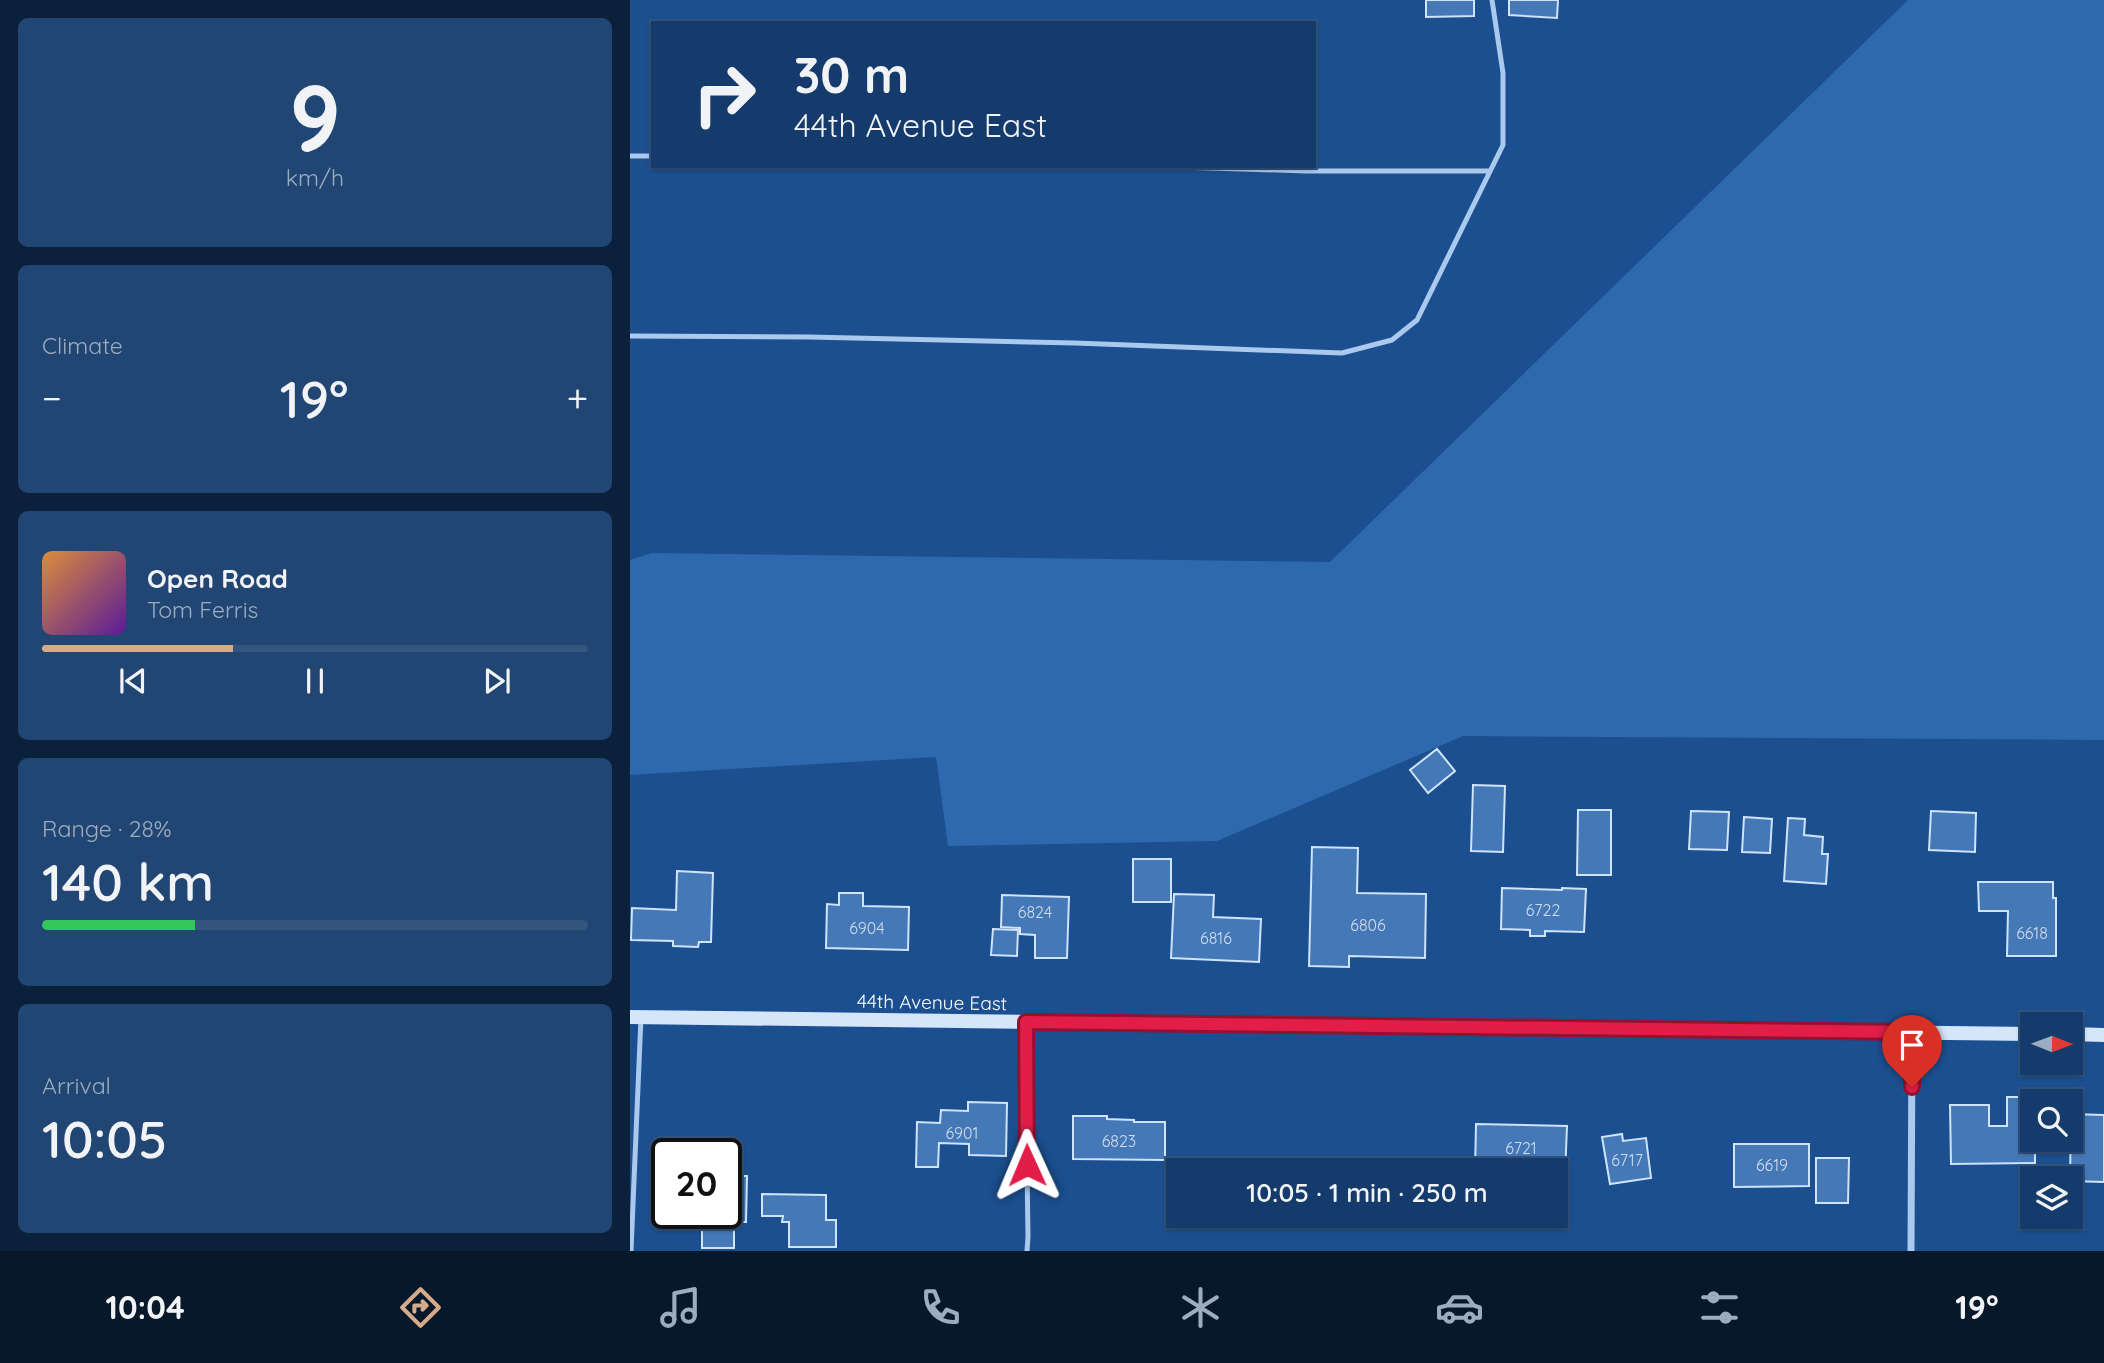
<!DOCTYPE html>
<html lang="en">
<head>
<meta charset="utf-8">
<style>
  body { margin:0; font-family:Quicksand,sans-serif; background:#214673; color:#f1f3f6; height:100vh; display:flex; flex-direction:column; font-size:26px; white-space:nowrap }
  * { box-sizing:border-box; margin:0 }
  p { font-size:23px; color:#9dadc1 }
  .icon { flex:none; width:38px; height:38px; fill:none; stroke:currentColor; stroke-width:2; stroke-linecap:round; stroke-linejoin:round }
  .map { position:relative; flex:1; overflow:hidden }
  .sheet { display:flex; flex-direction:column; gap:18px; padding:18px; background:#0b203b; width:630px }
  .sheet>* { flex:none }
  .guide { position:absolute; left:21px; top:21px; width:665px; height:147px; border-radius:0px; box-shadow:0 2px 5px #0004,0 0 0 2px #33557e; background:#143b6b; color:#f1f3f6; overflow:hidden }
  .needle { width:46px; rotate:91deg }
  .controls { position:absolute; left:1390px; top:1012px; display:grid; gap:14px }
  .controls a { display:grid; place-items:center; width:63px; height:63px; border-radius:0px; background:#143b6b; box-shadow:0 2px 5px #0004,0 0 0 2px #33557e; font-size:35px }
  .speed { position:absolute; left:21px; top:1138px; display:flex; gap:14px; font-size:35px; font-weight:700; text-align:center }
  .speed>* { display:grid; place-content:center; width:91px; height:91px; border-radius:50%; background:#143b6b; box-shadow:0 2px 5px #0004,0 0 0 2px #33557e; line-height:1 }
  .speed .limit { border:4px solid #111; border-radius:10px; background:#fff; color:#111 }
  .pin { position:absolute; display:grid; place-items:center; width:60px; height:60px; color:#fff; margin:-72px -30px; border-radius:50% 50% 50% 0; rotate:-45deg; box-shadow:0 0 7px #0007 }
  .pin .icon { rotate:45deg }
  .me { position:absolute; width:77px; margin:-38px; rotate:359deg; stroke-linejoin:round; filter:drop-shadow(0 0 5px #0008) }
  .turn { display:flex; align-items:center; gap:24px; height:147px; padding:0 28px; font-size:32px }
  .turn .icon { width:91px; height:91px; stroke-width:2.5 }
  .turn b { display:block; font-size:49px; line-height:60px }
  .big { font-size:52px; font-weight:600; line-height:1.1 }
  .sheet .widget { flex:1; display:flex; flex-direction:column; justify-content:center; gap:10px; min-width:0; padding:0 24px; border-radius:10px; background:#214673 }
  .sheet .dial { align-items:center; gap:0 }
  .dial b { font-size:91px; line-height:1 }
  .song { display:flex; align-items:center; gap:21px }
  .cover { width:84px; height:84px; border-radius:10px; background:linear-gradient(135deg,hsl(30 70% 55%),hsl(270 70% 35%)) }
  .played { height:7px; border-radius:4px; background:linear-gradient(90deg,#d6ab8b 35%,#33557e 35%) }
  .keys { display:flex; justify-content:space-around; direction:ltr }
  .heat { display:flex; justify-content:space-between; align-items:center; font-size:38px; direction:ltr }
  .charge { height:10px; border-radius:5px; background:linear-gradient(90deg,#34c759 28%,#33557e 0) }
  .trip { position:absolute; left:536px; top:1158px; width:402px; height:70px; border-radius:0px; background:#143b6b; box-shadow:0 2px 5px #0004,0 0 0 2px #33557e; font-weight:600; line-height:70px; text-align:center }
  .tabs { display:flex; height:112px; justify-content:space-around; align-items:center; background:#08182b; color:#9dadc1 }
  .tabs .icon { width:49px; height:49px }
  .tabs .selected { color:#d6ab8b }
  .tabs b { font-size:32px; color:#f1f3f6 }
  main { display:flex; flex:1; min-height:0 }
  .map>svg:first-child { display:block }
  .green { fill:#2e69ad }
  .building { fill:#4478b7; stroke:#cfe3fa; stroke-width:2 }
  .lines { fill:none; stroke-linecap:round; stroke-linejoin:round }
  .lane { stroke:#a9c9ee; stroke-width:5 }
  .street { stroke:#a9c9ee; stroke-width:7 }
  .secondary { stroke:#d6e6fa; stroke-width:14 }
  .route-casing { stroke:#92132f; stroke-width:18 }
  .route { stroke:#e11d48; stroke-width:12 }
  .labels { text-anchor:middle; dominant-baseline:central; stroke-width:7; stroke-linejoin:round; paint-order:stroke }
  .number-label { font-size:16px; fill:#d0dded }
  .street-label { font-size:19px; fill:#fff; stroke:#1b4f8f }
</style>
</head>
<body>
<main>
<section class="sheet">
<div class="widget dial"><b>9</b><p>km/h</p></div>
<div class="widget"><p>Climate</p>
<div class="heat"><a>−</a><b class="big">19°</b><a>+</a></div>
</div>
<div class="widget">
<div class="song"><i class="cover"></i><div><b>Open Road</b><p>Tom Ferris</p></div></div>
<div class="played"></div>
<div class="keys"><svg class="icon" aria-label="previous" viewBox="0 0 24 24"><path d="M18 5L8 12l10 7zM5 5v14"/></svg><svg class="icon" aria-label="pause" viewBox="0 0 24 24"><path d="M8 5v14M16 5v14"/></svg><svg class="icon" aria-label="next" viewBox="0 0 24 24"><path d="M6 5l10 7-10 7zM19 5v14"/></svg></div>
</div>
<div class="widget"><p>Range · 28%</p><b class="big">140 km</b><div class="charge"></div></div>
<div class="widget"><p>Arrival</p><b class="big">10:05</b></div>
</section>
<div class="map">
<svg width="1474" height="1251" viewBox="0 0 1474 1251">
  <rect width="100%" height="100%" fill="#1b4f8f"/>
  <path class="green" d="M 1278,0 L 1474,0 L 1474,740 L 833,736 L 587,841 L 318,846 L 306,757 L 0,775 L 0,560 L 22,553 L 700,562 Z"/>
  <path class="building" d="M 796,0 L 844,0 L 844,16 L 796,17 Z
    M 879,0 L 928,0 L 927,18 L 879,15 Z
    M 807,749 L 825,771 L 798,793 L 780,770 Z
    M 843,785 L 875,786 L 873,852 L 841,851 Z
    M 948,810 L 981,810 L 981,875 L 947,875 Z
    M 1061,811 L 1099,812 L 1097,850 L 1059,849 Z
    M 1301,811 L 1346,813 L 1345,852 L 1299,850 Z
    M 1114,817 L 1142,819 L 1140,853 L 1112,852 Z
    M 1158,818 L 1175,819 L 1174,835 L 1193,837 L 1192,854 L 1198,854 L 1196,884 L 1154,881 Z
    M 682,847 L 728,848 L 727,893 L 796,894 L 795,958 L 719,956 L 719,967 L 679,966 Z
    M 503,859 L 541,859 L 541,902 L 503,902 Z
    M 47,871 L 83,873 L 81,942 L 69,942 L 68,947 L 43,946 L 43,941 L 1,940 L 2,908 L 46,910 Z
    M 1348,882 L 1423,882 L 1423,898 L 1426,898 L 1426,956 L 1377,956 L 1378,911 L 1349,911 Z
    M 872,888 L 932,890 L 932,888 L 956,889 L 954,932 L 915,931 L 915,936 L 900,936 L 900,930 L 871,929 Z
    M 209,893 L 233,893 L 233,906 L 279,907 L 278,950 L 196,948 L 197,904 L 209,905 Z
    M 544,894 L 584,895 L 583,917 L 631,919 L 629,962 L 541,958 Z
    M 372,895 L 439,897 L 437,958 L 405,958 L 405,935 L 390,934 L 390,928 L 371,927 Z
    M 363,929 L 388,930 L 387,956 L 361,955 Z
    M 1377,1097 L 1404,1097 L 1404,1101 L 1402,1101 L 1402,1139 L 1405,1139 L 1405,1163 L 1321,1164 L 1320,1105 L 1359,1105 L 1359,1126 L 1377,1126 Z
    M 338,1102 L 377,1103 L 376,1156 L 339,1155 L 339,1144 L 309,1143 L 308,1167 L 286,1167 L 287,1122 L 310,1123 L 311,1110 L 338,1111 Z
    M 1441,1114 L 1474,1115 L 1474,1182 L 1440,1181 Z
    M 443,1116 L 477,1116 L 477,1119 L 504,1120 L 504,1122 L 535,1122 L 535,1160 L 443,1159 Z
    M 846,1124 L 937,1126 L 935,1176 L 926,1176 L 926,1171 L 845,1171 Z
    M 992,1134 L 993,1141 L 1016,1138 L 1021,1178 L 980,1184 L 972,1137 Z
    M 1104,1144 L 1179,1144 L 1179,1186 L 1104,1187 Z
    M 1186,1158 L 1219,1158 L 1218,1203 L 1186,1203 Z
    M 22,1161 L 37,1161 L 37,1213 L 96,1213 L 96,1176 L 117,1176 L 116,1222 L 104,1222 L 104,1248 L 72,1248 L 72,1222 L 22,1221 Z
    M 132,1194 L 196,1195 L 196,1220 L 206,1220 L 206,1247 L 159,1247 L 159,1222 L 152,1222 L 153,1216 L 132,1216 Z"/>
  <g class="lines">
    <path class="lane" d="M 0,156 L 23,156
      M 517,166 L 676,171 L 860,171
      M 0,336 L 179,337 L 445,343 L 712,353 L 762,340 L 787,320 L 873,145 L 873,73 L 862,0
      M 395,1022 L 398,1237 L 397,1251
      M 1,1251 L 11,1017"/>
    <path class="street" d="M 1281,1251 L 1282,1033"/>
    <path class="secondary" d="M 0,1017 L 1402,1034
      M 1440,1034 L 1474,1035"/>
  </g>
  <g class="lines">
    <defs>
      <path id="route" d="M 397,1165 L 396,1022 L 1282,1032 L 1282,1087"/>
    </defs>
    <use href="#route" class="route-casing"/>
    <use href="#route" class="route"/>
  </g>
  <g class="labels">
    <g class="number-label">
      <text x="913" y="910">6722</text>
      <text x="405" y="912">6824</text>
      <text x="738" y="925">6806</text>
      <text x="237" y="928">6904</text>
      <text x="1402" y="933">6618</text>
      <text x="586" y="938">6816</text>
      <text x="332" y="1133">6901</text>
      <text x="489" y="1141">6823</text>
      <text x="891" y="1148">6721</text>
      <text x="997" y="1160">6717</text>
      <text x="1142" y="1165">6619</text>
    </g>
    <g class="street-label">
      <text transform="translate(302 1002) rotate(1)">44th Avenue East</text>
    </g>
  </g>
</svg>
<div class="controls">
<a><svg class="needle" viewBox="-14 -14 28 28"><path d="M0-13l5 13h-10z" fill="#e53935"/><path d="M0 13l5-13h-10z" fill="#9dadc1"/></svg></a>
<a><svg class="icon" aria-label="search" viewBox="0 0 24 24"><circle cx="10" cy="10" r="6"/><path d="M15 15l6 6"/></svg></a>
<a><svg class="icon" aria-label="layers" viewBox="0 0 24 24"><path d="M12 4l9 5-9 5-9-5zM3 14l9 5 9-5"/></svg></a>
</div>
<div class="speed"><div class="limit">20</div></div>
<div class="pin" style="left:1282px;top:1087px;background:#d93025"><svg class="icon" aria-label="arrive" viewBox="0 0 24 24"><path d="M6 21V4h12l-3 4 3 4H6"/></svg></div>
<svg class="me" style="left:397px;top:1165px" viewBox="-20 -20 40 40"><path d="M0-17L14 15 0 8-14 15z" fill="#e11d48" stroke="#fff" stroke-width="4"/></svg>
<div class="trip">10:05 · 1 min · 250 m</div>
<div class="guide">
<div class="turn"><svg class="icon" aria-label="right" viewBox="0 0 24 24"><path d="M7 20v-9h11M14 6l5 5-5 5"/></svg><div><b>30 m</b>44th Avenue East</div></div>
</div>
</div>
</main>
<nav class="tabs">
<b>10:04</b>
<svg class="icon selected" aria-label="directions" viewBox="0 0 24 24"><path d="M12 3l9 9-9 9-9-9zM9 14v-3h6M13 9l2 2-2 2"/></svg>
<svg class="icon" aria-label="music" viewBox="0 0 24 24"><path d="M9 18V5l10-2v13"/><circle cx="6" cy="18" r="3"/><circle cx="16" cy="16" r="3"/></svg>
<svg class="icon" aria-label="phone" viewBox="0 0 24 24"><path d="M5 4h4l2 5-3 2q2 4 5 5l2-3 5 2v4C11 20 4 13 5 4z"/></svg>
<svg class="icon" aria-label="climate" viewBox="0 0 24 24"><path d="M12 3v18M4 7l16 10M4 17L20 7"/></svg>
<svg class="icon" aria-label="car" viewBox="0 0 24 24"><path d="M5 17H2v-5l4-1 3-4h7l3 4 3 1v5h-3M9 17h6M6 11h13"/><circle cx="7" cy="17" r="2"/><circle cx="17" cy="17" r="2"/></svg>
<svg class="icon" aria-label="filters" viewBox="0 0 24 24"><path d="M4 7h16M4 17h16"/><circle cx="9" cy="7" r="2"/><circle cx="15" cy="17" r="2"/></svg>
<b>19°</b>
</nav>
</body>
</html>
